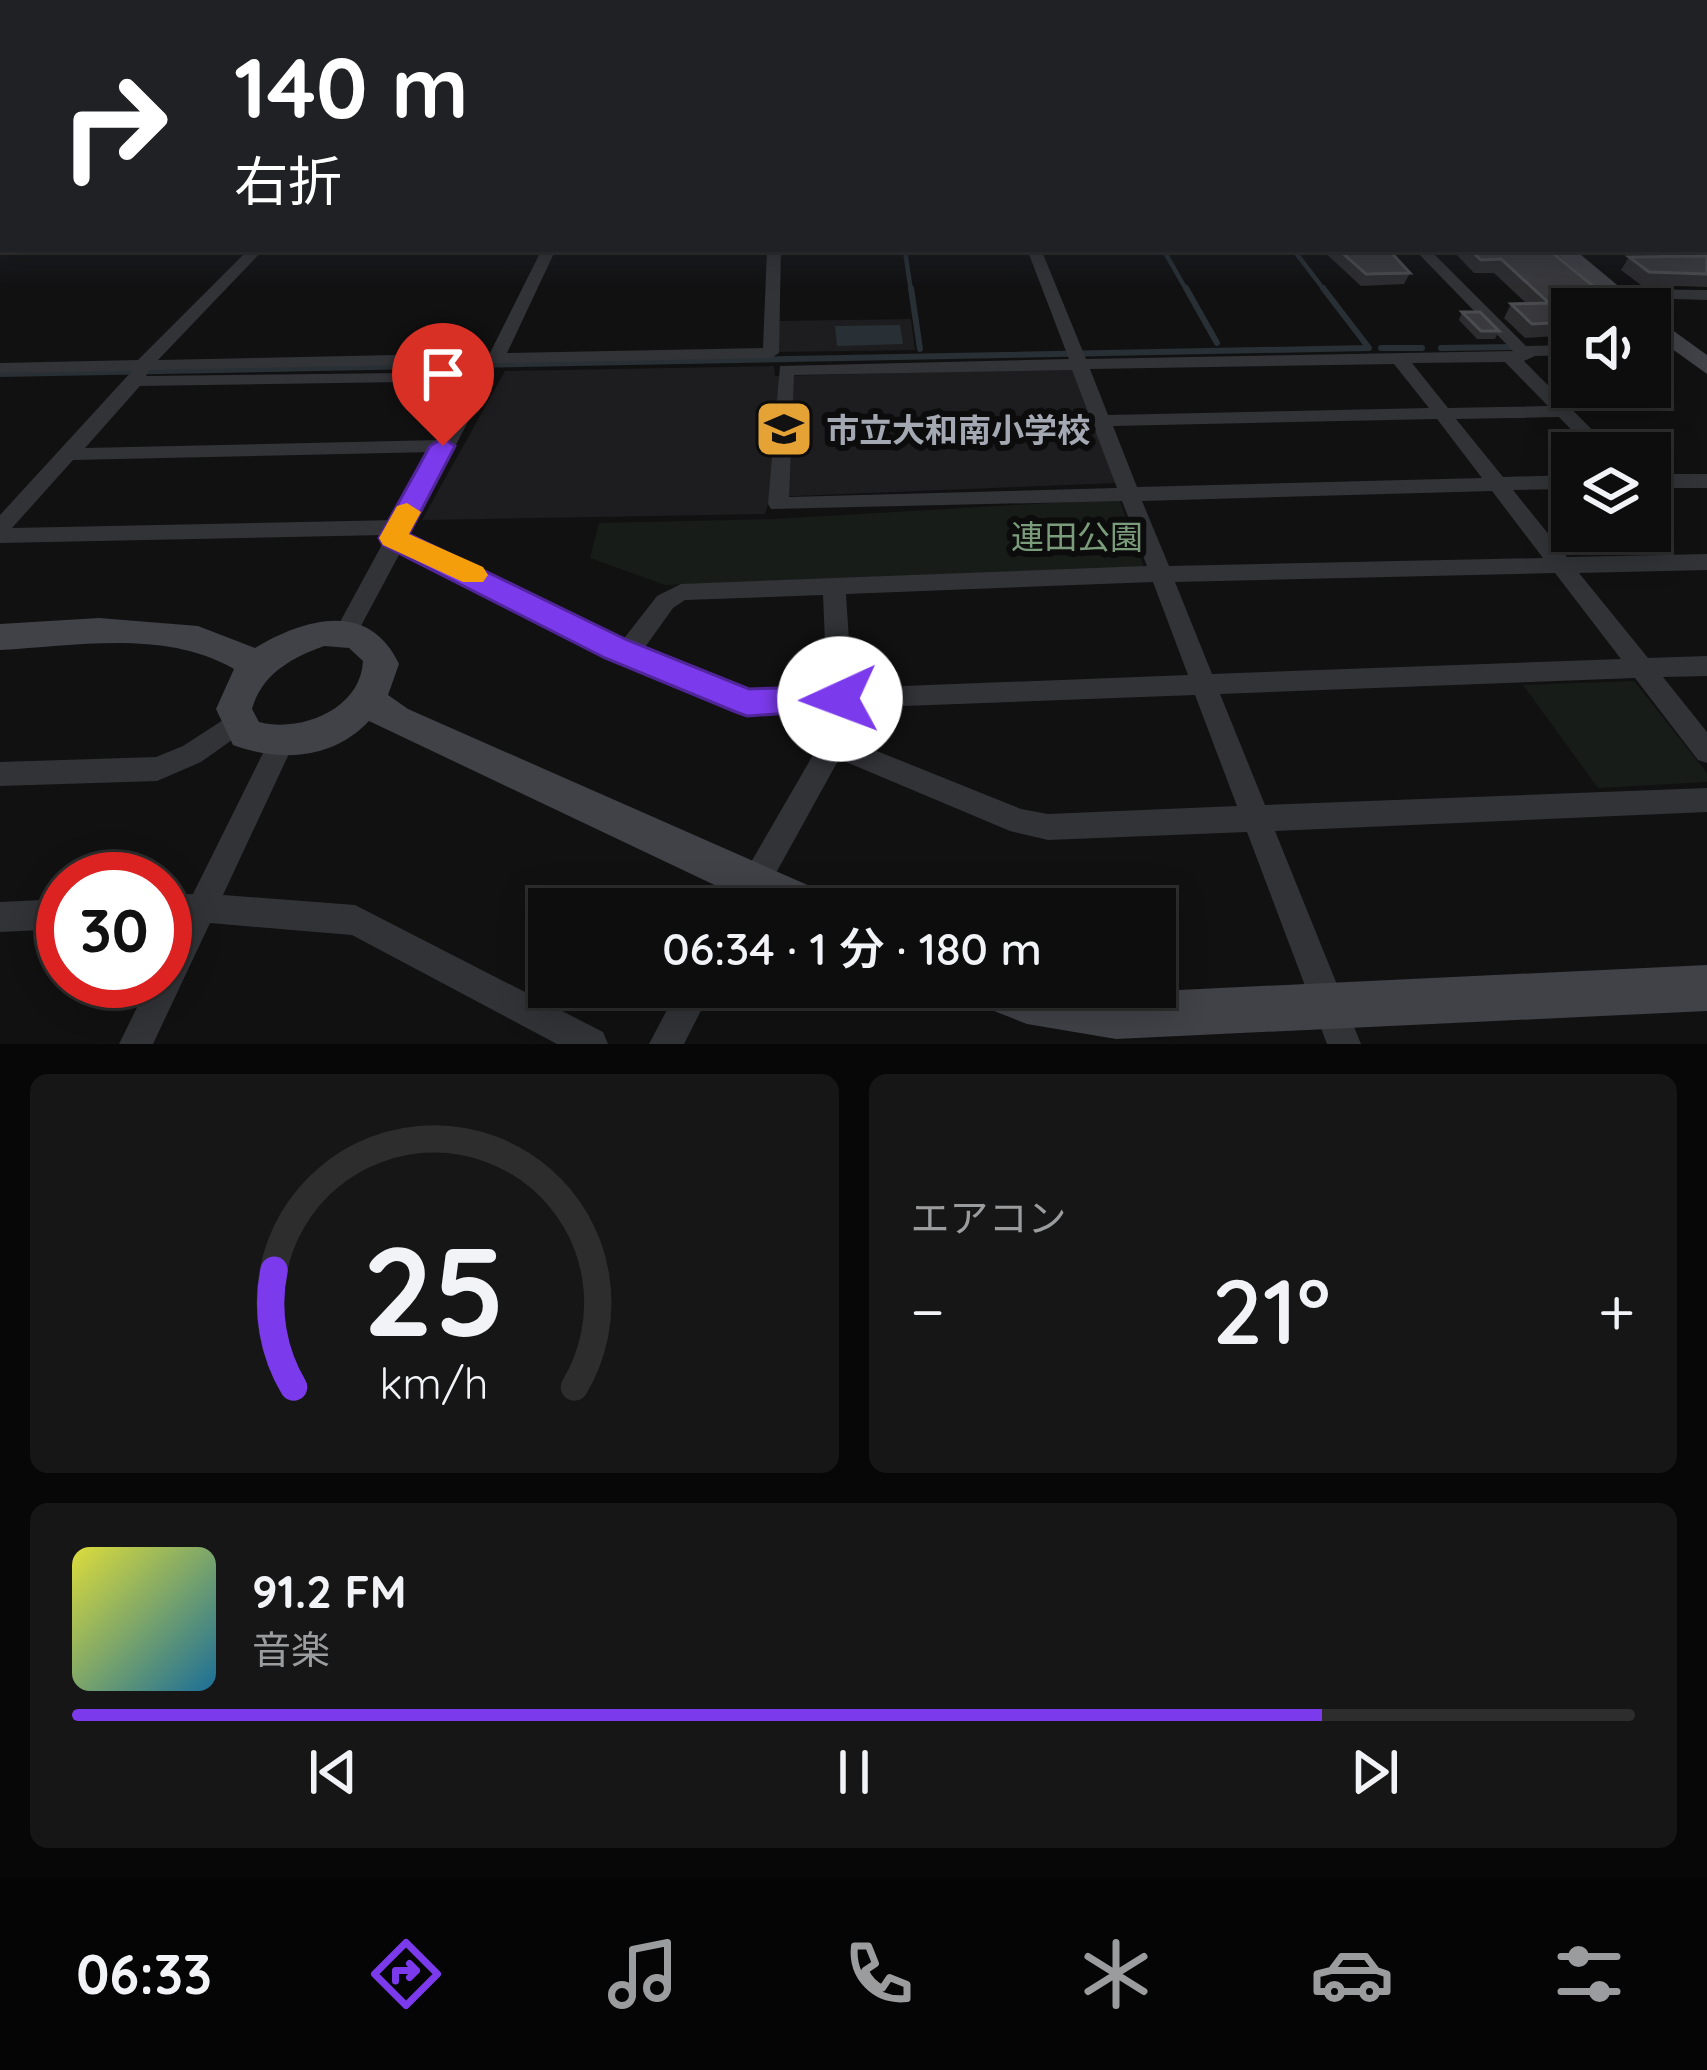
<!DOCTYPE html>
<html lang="ja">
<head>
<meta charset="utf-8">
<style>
  body { margin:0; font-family:Quicksand,"Noto Sans JP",sans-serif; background:#161617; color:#f1f3f6; height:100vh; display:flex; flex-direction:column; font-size:45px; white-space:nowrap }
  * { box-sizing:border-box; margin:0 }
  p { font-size:39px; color:#9a9c9e }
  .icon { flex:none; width:66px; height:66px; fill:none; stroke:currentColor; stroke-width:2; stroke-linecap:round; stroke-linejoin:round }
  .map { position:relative; height:1044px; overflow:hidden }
  .side { display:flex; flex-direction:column; gap:30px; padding:30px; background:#070708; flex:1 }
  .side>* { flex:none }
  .hud { position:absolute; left:0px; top:0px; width:1707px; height:252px; box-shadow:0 6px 30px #0003,0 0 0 3px #2d2d2e; background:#202124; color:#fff; overflow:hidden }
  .fabs { position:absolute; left:1551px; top:288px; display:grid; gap:24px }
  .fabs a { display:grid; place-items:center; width:120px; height:120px; border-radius:0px; background:#0d0d0e; box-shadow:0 6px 30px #0003,0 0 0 3px #2d2d2e; font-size:60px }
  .speed { position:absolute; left:36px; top:852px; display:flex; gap:24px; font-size:60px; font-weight:700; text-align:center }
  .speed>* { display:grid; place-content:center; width:156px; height:156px; border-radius:50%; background:#0d0d0e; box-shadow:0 6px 30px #0003,0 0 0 3px #2d2d2e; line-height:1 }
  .speed .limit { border:18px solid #d22; background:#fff; color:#111 }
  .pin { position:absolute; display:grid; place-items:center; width:102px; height:102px; color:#fff; margin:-123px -51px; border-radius:50% 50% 50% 0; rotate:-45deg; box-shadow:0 0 12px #0007 }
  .pin .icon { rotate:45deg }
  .me { position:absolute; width:132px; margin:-66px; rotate:268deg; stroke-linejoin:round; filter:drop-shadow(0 0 9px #0008) }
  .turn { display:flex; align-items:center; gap:42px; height:252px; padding:0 36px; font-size:54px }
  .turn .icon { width:156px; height:156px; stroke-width:2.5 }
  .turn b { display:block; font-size:84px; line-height:102px }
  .big { font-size:90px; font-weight:600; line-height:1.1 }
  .side .card { flex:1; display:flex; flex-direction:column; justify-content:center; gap:18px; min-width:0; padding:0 42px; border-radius:18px; background:#161617 }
  .side .dial { align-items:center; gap:0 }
  .dial svg { height:312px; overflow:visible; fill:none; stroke:#2d2d2e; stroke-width:7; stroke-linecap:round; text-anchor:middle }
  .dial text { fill:#f1f3f6; stroke:none }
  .song { display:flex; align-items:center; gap:36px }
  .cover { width:144px; height:144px; border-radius:18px; background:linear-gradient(135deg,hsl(60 70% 55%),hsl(200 70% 35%)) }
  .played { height:12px; border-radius:6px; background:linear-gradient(90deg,#7c3aed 80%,#2d2d2e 80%) }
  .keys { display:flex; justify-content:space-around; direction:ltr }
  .heat { display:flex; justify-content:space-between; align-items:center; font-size:66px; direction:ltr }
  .side .tiles { flex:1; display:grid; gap:30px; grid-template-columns:1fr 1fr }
  .card:last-child { grid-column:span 2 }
  .trip { position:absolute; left:528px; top:888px; width:648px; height:120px; border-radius:0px; background:#0d0d0e; box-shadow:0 6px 30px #0003,0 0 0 3px #2d2d2e; font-weight:600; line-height:120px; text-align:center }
  .tab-bar { display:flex; height:192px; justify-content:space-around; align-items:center; background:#050506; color:#9a9c9e }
  .tab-bar .icon { width:84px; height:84px }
  .tab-bar .selected { color:#7c3aed }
  .tab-bar b { font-size:54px; color:#f1f3f6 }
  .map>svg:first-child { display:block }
  .built { fill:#1d1d1f }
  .green { fill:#171c18 }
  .water { fill:#283035 }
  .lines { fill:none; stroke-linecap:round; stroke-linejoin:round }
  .stream-far1 { stroke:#283035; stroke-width:4.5 }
  .stream { stroke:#283035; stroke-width:6 }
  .street { fill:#323337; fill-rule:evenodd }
  .secondary { fill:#404247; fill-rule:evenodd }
  .wall { fill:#2d2d30 }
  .building { fill:#3a3a3e; stroke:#4a4c50; stroke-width:3 }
  .route { fill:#7c3aed; stroke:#51269a; stroke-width:3 }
  .slow { fill:#f59e0b }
  .labels { text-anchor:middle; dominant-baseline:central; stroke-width:12; stroke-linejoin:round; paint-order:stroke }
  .poi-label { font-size:33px; font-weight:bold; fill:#a3a8b2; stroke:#0c0c0d; text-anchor:start }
  .park-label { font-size:33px; fill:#7b9c7b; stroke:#0c0c0d }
</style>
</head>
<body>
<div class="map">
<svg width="1707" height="1044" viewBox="0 0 1707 1044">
  <rect width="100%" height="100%" fill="#111112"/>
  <path class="built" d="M 911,319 L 915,350 L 776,352 L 778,321 Z
    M 774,366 L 775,376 L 1072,369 L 1116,483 L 770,497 L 765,514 L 422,520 L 505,371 Z"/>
  <path class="green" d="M 1119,499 L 1144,567 L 665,585 L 590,558 L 599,523 L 773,519 Z
    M 1634,681 L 1707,773 L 1707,782 L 1598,788 L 1523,685 Z"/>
  <path class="water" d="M 900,325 L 903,344 L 837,346 L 835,326 Z"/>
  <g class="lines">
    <path class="stream-far1" d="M 1163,249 L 1187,291
      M 1293,249 L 1325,291
      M 905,251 L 911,291"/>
    <path class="stream" d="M 911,288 L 920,349
      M 1186,288 L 1217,343
      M 1381,348 L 1422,348
      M 1441,348 L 1512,347
      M 0,374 L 1369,348 L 1323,288"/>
    <path class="street" d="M 1704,143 L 1707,143 L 1707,150 L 1704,150 Z
      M 0,170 L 3,170 L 3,178 L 0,178 Z
      M 1704,187 L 1707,187 L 1707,195 L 1704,195 Z
      M 3,217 L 3,226 L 0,227 L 0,218 Z
      M 249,249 L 264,249 L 158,360 L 490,353 L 542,249 L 556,249 L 507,353 L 763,348 L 767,249 L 781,249 L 779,353 L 771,358 L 149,370 L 146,376 L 489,372 L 492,376 L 408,536 L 622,641 L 657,596 L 681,584 L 1147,566 L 1122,501 L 771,509 L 768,504 L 780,366 L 1069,359 L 1027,249 L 1041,249 L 1086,359 L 1513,351 L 1414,249 L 1429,249 L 1526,346 L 1572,345 L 1572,355 L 1535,356 L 1524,361 L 1615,453 L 1594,453 L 1559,417 L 1456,419 L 1503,477 L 1572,475 L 1572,489 L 1513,490 L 1567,557 L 1707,554 L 1707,570 L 1579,573 L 1648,658 L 1707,656 L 1707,676 L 1663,677 L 1707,732 L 1707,763 L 1698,760 L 1635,678 L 1220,694 L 1265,805 L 1707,788 L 1707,812 L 1275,831 L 1361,1044 L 1327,1044 L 1247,832 L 1048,840 L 1010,831 L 839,759 L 756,909 L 724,909 L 820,743 L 826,709 L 747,712 L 738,709 L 608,656 L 401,551 L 354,639 L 346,642 L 338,639 L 334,633 L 384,541 L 384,535 L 0,543 L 0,515 L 132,371 L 0,373 L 0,363 L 138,360 ZM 1505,362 L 1548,406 L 1448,408 L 1412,363 ZM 1394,364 L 1429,408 L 1108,415 L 1090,369 ZM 1072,370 L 1117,488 L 789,497 L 794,375 ZM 471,381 L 439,440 L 85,448 L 140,386 ZM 1437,419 L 1482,478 L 1137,487 L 1113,426 ZM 433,452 L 396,520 L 12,528 L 73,460 ZM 1492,491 L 1543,558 L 1169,566 L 1142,501 ZM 1555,573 L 1621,659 L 1212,674 L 1175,582 ZM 1153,582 L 1188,675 L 852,688 L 846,594 ZM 823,595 L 827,689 L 748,692 L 643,650 L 673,608 L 685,600 ZM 1195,695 L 1237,806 L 1048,814 L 1021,809 L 847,739 L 851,708 Z
      M 1617,289 L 1707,290 L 1707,300 L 1612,297 L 1609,294 Z
      M 1681,341 L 1687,342 L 1687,350 L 1650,352 L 1650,342 Z
      M 1650,474 L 1707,474 L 1707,488 L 1650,488 Z
      M 237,711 L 246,714 L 250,722 L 246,730 L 201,762 L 157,781 L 0,786 L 0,762 L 156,757 L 183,746 Z
      M 281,732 L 290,735 L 294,743 L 223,895 L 355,905 L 603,1032 L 608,1044 L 557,1044 L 352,935 L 210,923 L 153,1044 L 119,1044 L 150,981 L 165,981 L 165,950 L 178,924 L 165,925 L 165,895 L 193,894 L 272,735 Z
      M 63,899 L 63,929 L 0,932 L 0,902 Z
      M 679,987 L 713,987 L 684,1044 L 649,1044 Z"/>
    <path class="secondary" d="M 1704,232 L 1707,232 L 1707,244 L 1704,244 Z
      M 1551,249 L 1574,249 L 1646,309 L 1621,309 Z
      M 1650,314 L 1707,355 L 1707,374 L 1650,333 Z
      M 99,618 L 198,626 L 255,648 C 305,618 369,600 399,664 L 388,695 L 408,709 L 828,894 L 835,909 L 765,909 L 369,721 C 332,760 280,762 233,745 L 216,709 L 234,669 C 165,629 76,646 0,650 L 0,624 ZM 324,646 L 349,648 L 363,661 C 361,709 301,733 259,722 L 252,709 C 262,674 291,658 324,646 Z
      M 1707,965 L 1707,1011 L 1116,1039 L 1027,1024 L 974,1003 L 967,987 L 1082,987 L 1116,993 Z"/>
  </g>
  <path class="wall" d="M 1707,242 L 1707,287 L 1641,285 L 1621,270 L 1629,257 L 1684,256 L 1681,255 L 1685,249 L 1704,249 Z
    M 1321,249 L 1388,249 L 1410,273 L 1404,284 L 1361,286 Z
    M 1451,249 L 1548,249 L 1572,309 L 1572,335 L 1525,338 L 1504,318 L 1511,304 L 1527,304 L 1494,273 L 1474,273 Z
    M 1462,312 L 1499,331 L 1495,339 L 1477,339 L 1459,320 Z"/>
  <path class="building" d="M 1338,249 L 1388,249 L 1410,273 L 1366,274 Z
    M 1469,249 L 1548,249 L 1621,309 L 1572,309 L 1572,322 L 1532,324 L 1511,304 L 1549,303 L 1501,259 L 1481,260 Z
    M 1707,256 L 1707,274 L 1649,272 L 1629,257 Z
    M 1462,312 L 1480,312 L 1499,331 L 1481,331 Z"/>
  <linearGradient id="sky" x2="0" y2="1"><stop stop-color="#09090a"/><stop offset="0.49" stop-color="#323844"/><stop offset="1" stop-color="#323844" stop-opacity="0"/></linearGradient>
  <rect width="1707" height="289" fill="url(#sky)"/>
  <path class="route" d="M 443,438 L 455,446 L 409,534 L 627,640 L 749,689 L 840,686 L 851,689 L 856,699 L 851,709 L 747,716 L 736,712 L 605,658 L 383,545 L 379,538 L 430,446 Z"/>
  <path class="slow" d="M 407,503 L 421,512 L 409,534 L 483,567 L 488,575 L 483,582 L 463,582 L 383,545 L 379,538 L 397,506 Z"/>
  <defs>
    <symbol id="school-square" viewBox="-11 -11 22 22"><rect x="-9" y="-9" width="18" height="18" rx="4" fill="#e6a335" stroke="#0c0c0d"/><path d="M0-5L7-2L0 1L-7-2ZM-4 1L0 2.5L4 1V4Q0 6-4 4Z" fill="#111"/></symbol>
  </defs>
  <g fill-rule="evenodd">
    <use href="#school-square" x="751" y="396" width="66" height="66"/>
  </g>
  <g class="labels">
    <g class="poi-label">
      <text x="826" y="429">市立大和南小学校</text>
    </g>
    <g class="park-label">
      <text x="1077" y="536">連田公園</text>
    </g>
  </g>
</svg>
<div class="fabs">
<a><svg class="icon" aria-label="sound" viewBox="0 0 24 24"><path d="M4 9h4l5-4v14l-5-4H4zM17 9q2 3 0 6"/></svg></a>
<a><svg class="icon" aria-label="layers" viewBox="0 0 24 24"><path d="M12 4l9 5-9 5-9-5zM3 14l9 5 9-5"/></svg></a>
</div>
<div class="speed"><div class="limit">30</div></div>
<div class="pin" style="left:443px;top:446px;background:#d93025"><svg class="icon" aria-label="arrive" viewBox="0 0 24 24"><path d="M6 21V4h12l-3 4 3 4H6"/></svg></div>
<svg class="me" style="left:840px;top:699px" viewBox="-20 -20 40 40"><circle r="19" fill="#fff"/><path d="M0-13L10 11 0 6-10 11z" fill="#7c3aed"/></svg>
<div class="trip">06:34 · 1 分 · 180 m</div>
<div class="hud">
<div class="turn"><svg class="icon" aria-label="right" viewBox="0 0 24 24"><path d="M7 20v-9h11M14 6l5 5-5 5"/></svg><div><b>140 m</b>右折</div></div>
</div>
</div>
<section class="side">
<div class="tiles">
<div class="card dial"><svg viewBox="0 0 100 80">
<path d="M14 69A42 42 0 1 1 86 69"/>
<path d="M14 69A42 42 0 0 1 9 39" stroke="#7c3aed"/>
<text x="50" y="56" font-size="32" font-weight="700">25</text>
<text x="50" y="72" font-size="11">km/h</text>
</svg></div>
<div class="card"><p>エアコン</p>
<div class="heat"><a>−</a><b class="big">21°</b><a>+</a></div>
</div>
<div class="card">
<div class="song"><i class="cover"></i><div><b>91.2 FM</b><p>音楽</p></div></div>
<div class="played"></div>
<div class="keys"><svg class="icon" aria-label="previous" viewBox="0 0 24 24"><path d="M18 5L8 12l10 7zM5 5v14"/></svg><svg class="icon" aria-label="pause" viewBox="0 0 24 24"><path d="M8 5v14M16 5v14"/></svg><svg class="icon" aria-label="next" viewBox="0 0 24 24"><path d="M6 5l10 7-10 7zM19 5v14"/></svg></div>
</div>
</div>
</section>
<nav class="tab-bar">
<b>06:33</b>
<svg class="icon selected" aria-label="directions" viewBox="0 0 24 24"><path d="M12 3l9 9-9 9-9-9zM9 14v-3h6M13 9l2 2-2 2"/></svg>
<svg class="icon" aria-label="music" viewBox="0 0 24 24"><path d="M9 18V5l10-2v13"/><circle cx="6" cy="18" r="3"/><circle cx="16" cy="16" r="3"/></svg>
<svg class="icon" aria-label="phone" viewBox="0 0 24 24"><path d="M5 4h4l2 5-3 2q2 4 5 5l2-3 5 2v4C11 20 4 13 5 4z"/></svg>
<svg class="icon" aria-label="climate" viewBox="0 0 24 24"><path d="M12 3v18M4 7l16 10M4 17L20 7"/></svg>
<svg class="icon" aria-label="car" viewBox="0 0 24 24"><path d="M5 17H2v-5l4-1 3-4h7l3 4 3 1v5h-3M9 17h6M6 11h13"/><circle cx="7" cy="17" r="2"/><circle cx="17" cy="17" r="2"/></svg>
<svg class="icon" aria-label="filters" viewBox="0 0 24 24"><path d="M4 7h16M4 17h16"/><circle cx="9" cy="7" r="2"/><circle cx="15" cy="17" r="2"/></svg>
</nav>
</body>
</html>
